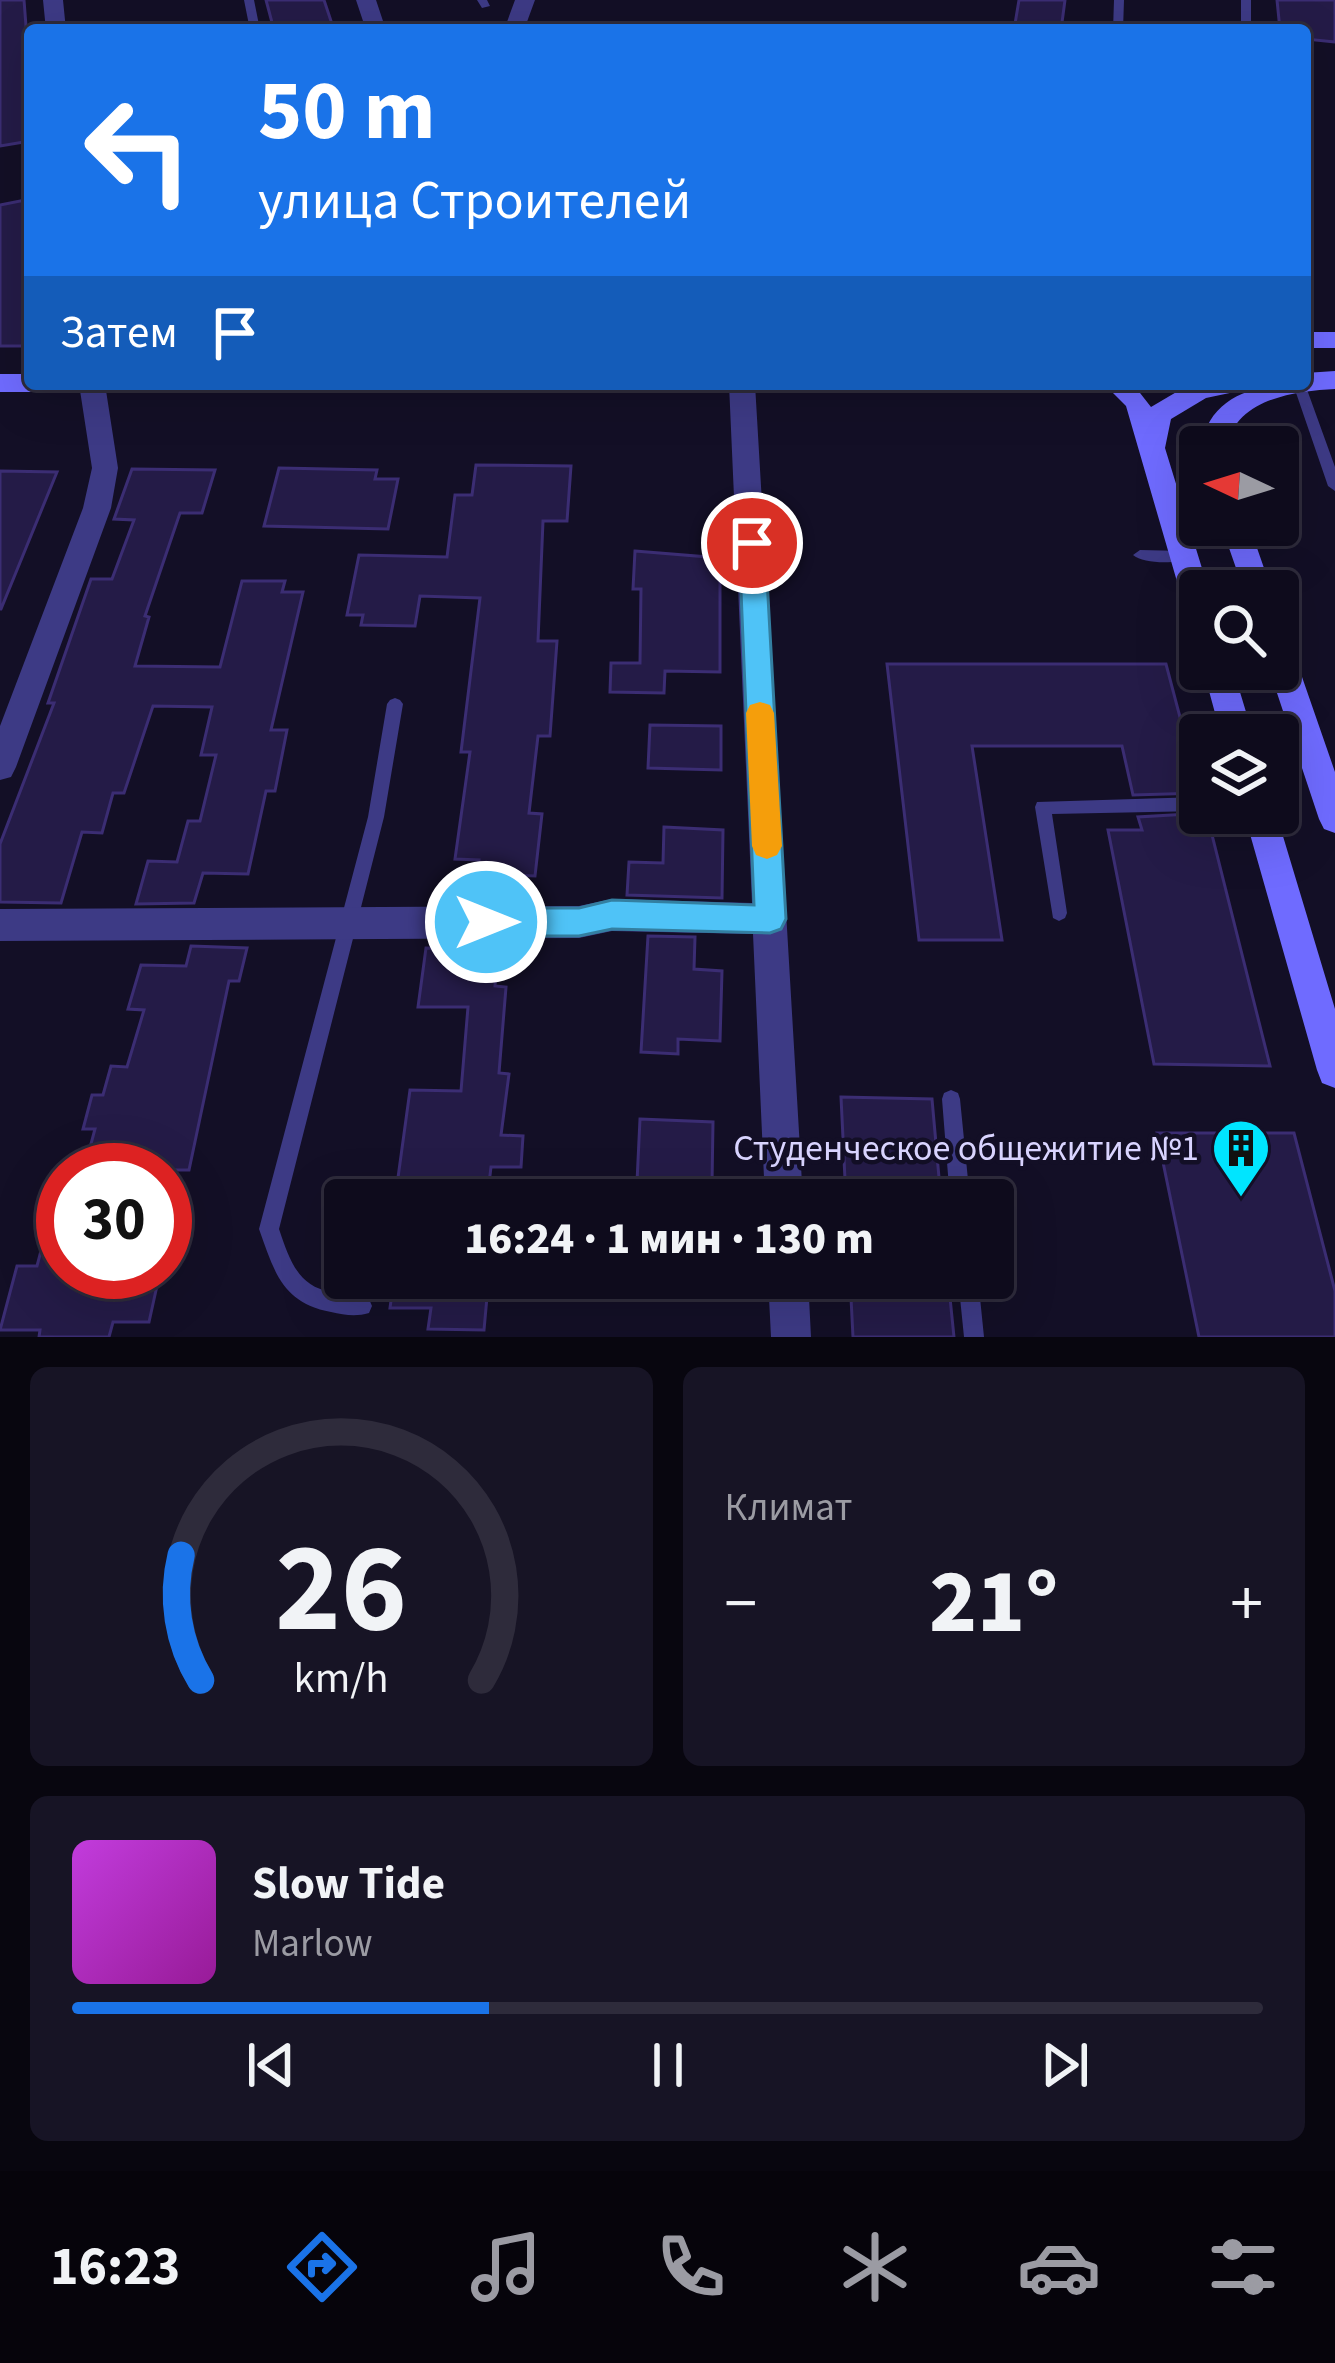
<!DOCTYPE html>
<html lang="ru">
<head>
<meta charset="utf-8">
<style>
  body { margin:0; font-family:"Source Sans 3",sans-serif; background:#171425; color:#f1f3f6; height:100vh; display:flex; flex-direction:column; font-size:45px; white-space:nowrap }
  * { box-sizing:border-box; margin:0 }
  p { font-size:39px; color:#9b9ba3 }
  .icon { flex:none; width:66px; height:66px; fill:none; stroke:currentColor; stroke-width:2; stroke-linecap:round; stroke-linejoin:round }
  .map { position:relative; height:1337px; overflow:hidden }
  .side { display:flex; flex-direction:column; gap:30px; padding:30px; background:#08060f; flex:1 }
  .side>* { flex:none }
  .banner { position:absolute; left:24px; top:24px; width:1287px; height:366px; border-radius:12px; box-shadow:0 12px 48px #0002,0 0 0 3px #2e2b3b; background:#1a73e8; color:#fff; overflow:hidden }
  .needle { width:78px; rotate:274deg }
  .tools { position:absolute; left:1179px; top:426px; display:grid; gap:24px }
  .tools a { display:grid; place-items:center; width:120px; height:120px; border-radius:12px; background:#0e0b1c; box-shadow:0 12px 48px #0002,0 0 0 3px #2e2b3b; font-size:60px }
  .speed { position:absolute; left:36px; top:1143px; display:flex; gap:24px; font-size:60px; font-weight:700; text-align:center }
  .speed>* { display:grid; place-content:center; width:156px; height:156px; border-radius:50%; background:#0e0b1c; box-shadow:0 12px 48px #0002,0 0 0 3px #2e2b3b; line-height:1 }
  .speed .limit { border:18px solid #d22; background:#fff; color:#111 }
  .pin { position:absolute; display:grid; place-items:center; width:102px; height:102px; color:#fff; margin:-51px; border:6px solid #fff; border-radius:50%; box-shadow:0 3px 12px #0007 }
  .me { position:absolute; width:132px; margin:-66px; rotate:90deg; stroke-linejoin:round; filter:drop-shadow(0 0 9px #0008) }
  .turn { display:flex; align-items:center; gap:42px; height:252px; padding:0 36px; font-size:54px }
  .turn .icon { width:156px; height:156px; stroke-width:2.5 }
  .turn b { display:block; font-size:84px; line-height:102px }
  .then { display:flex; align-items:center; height:114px; padding:0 36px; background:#0003; gap:24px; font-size:45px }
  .big { font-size:90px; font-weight:800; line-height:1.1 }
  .side .card { flex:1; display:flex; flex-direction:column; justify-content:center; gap:18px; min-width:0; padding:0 42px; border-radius:18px; background:#171425 }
  .side .dial { align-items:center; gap:0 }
  .dial svg { height:312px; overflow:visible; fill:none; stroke:#2e2b3b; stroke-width:7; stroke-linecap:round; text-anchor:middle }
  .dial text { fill:#f1f3f6; stroke:none }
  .song { display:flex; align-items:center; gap:36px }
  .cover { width:144px; height:144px; border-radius:18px; background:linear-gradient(135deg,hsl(290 70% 55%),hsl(300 70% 35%)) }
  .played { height:12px; border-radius:6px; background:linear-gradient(90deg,#1a73e8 35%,#2e2b3b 35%) }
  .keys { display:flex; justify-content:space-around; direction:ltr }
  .heat { display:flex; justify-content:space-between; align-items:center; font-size:66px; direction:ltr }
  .side .tiles { flex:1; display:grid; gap:30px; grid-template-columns:1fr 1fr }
  .card:last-child { grid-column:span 2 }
  .trip { position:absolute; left:324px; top:1179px; width:690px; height:120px; border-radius:12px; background:#0e0b1c; box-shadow:0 12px 48px #0002,0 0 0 3px #2e2b3b; font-weight:800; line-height:120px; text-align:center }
  .tab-bar { display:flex; height:192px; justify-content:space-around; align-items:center; background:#06040b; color:#9b9ba3 }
  .tab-bar .icon { width:84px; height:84px }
  .tab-bar .active { color:#1a73e8 }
  .tab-bar b { font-size:54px; color:#f1f3f6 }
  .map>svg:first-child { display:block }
  .building { fill:#241b47; stroke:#3b2d73; stroke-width:3 }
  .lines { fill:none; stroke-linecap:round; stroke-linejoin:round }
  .lane { fill:#3d3a85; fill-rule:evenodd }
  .street { fill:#3d3a85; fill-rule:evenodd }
  .secondary { fill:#6f6bff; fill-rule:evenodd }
  .route { fill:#4fc3f7; stroke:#337fa1; stroke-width:3 }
  .slow { fill:#f59e0b }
  .labels { text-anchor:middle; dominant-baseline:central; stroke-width:9; stroke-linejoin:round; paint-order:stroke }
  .near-poi-label { font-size:36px; fill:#d9d4ff; stroke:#130f26; text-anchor:end }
</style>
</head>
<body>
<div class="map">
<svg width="1335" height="1337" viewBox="0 0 1335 1337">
  <rect width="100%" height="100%" fill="#130f26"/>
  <path class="building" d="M 0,0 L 24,0 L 30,79 L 30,90 L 26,90 L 30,141 L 0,146 Z
    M 266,0 L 324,0 L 334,30 L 274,30 Z
    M 1019,0 L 1065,0 L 1061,30 L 1014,30 Z
    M 1277,0 L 1335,0 L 1335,42 L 1305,39 L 1305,30 L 1280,30 Z
    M 30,199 L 30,346 L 0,346 L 0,205 Z
    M 476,465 L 571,466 L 567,521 L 543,521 L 538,641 L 557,641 L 550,736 L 538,736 L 529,813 L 542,814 L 535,876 L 477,874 L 479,860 L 455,859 L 470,752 L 461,752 L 480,598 L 420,596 L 415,626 L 361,625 L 363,615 L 347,615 L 359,555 L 447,557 L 455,495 L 472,495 Z
    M 279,468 L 377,470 L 375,479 L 398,479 L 388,529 L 264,526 Z
    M 132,469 L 215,470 L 202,513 L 180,513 L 145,616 L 149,617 L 135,666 L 220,667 L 242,581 L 285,581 L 282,592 L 303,592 L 271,730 L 287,730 L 275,791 L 266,791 L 248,874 L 203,873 L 194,903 L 136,904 L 148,861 L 177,862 L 188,821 L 200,821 L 216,755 L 201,755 L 212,707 L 153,706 L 124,793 L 113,793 L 102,833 L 82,832 L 61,903 L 0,902 L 0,844 L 54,703 L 48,703 L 91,579 L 112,579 L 134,520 L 114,519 Z
    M 0,471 L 57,472 L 1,609 L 0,609 Z
    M 635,551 L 720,558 L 720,672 L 665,671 L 664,693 L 610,692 L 611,663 L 640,663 L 641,589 L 633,589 Z
    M 887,664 L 1166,664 L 1200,793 L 1133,795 L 1122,746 L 972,746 L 1002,940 L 919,940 Z
    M 650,725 L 721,726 L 721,770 L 648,768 Z
    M 1206,813 L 1211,831 L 1270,1066 L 1154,1064 L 1108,830 L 1142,830 L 1138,817 Z
    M 664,827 L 723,830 L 722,898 L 627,895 L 629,862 L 663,863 Z
    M 648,936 L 695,937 L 694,969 L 722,971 L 720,1041 L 678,1039 L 678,1054 L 641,1052 Z
    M 191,946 L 247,948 L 239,981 L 229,981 L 189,1170 L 84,1170 L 95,1129 L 83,1129 L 92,1095 L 103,1095 L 111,1066 L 127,1067 L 144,1010 L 128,1009 L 141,965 L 186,966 Z
    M 426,948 L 498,949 L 495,986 L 506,987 L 499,1073 L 509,1074 L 501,1135 L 523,1136 L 521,1167 L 491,1167 L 487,1200 L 404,1200 L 406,1185 L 397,1185 L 410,1090 L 461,1091 L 468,1007 L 418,1007 Z
    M 841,1097 L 932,1099 L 941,1200 L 846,1200 Z
    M 640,1119 L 713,1122 L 712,1184 L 637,1182 Z
    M 1157,1133 L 1294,1133 L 1335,1291 L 1335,1337 L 1199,1337 Z
    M 53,1205 L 63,1206 L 63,1272 L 160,1272 L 149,1322 L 113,1322 L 109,1337 L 39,1337 L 40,1330 L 0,1330 L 17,1266 L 37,1266 Z
    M 394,1278 L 481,1278 L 479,1297 L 487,1297 L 484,1330 L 428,1329 L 431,1308 L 390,1308 Z
    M 850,1278 L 948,1278 L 954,1337 L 853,1337 Z"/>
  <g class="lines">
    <path class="lane" d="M 244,0 L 254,0 L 260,30 L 250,30 Z
      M 477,0 L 487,0 L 490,6 L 482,8 Z
      M 1114,0 L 1124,0 L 1123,30 L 1113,30 Z
      M 1241,0 L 1251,0 L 1251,30 L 1241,30 Z
      M 1293,384 L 1305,384 L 1335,467 L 1335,491 L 1328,486 Z
      M 1140,550 L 1184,551 L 1191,556 C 1180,565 1144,564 1133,555 Z
      M 395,698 L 400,700 L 403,704 L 384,817 L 279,1229 C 289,1258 297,1286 331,1292 C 344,1295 357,1295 369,1299 L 372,1306 L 369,1313 C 356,1317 344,1315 331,1312 C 282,1303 274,1271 259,1229 L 368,817 L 387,704 L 390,700 Z
      M 1200,797 L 1200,811 L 1052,814 L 1067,913 L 1065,918 L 1059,921 L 1053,918 L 1035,807 L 1037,802 Z
      M 951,1090 L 958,1093 L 960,1099 L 970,1200 L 950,1200 L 942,1099 L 944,1093 Z
      M 958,1278 L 978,1278 L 984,1337 L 964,1337 Z"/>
    <path class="street" d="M 43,0 L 63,0 L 66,30 L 46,30 Z
      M 356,0 L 376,0 L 386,30 L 366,30 Z
      M 515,0 L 535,0 L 524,30 L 504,30 Z
      M 79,384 L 105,384 L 118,468 L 111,508 L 16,767 L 11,777 L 0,780 L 0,726 L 83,508 L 92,468 Z
      M 729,384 L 755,384 L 803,1200 L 765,1200 L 753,934 L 612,931 L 579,938 L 0,941 L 0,909 L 579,906 L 612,899 L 752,903 Z
      M 768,1278 L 808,1278 L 811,1337 L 771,1337 Z"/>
    <path class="secondary" d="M 1305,332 L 1335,332 L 1335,348 L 1305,348 Z
      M 1335,371 L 1335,389 C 1295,391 1235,399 1227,447 L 1201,447 C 1210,393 1259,384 1305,384 L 1305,373 Z
      M 0,374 L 30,374 L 30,384 L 42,384 L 30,392 L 0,392 Z
      M 1104,384 L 1133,384 L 1151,407 L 1190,384 L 1248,384 L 1244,390 L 1206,398 L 1171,419 L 1165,448 L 1209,591 L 1200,591 L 1200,620 L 1190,617 L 1185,609 L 1126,406 Z
      M 1221,525 L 1249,525 L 1272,591 L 1244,591 Z
      M 1278,639 L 1289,643 L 1293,651 L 1335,772 L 1335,833 L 1324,829 L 1319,819 L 1269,669 L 1278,669 Z
      M 1203,669 L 1233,669 L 1253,735 L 1221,735 Z
      M 1244,813 L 1276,813 L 1335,1009 L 1335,1088 L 1322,1083 L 1317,1070 Z"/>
  </g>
  <path class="route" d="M 752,533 L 765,543 L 786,919 L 781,929 L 770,933 L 612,929 L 579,936 L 486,936 L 475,932 L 471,922 L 475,912 L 486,908 L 579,908 L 612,900 L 754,905 L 739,543 Z"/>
  <path class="slow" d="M 760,702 L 770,705 L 774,713 L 782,846 L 777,855 L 767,859 L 756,855 L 752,846 L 746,713 L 750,705 Z"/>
  <defs>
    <symbol id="building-pin" viewBox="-11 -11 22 30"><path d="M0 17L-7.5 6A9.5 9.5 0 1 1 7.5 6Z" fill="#00e5ff" stroke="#130f26"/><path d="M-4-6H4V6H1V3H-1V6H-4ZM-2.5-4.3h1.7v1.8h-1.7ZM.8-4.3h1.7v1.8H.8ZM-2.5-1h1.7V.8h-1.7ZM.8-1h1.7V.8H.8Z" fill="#111"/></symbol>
  </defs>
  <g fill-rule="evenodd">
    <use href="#building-pin" x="1208" y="1115" width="66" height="90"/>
  </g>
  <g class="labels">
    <g class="near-poi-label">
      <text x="1199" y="1148">Студенческое общежитие №1</text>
    </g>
  </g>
</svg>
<div class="tools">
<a><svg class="needle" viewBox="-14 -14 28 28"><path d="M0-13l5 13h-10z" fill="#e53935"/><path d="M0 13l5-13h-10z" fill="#9b9ba3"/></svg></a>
<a><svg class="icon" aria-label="search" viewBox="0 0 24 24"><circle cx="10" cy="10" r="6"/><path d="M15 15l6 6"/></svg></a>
<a><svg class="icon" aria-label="layers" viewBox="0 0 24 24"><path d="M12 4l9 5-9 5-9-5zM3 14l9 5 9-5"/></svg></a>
</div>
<div class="speed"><div class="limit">30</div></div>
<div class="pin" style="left:752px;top:543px;background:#d93025"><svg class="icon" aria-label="arrive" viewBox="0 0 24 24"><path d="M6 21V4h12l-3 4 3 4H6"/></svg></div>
<svg class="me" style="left:486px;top:922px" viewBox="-20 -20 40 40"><circle r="17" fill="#4fc3f7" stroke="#fff" stroke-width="3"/><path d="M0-11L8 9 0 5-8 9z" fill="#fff"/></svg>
<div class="trip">16:24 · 1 мин · 130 m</div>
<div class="banner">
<div class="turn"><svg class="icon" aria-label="left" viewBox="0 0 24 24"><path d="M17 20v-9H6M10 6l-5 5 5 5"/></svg><div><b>50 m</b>улица Строителей</div></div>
<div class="then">Затем<svg class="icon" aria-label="arrive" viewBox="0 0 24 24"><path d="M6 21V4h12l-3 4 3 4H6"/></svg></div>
</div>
</div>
<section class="side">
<div class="tiles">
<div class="card dial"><svg viewBox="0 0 100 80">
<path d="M14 69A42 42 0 1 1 86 69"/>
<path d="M14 69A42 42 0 0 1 9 37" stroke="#1a73e8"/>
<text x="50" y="56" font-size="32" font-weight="700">26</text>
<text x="50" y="72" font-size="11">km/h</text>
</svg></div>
<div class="card"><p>Климат</p>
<div class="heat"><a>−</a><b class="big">21°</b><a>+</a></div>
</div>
<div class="card">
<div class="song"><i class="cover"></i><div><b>Slow Tide</b><p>Marlow</p></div></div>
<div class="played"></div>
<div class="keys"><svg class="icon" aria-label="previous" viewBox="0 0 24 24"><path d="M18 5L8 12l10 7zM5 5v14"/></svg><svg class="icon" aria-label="pause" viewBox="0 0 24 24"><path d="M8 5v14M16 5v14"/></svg><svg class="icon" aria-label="next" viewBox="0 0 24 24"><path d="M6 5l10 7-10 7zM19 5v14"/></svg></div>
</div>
</div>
</section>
<nav class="tab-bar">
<b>16:23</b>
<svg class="icon active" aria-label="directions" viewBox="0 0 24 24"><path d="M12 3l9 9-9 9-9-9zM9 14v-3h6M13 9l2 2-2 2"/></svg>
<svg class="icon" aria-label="music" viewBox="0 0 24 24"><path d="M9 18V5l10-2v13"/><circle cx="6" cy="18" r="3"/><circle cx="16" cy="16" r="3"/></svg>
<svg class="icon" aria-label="phone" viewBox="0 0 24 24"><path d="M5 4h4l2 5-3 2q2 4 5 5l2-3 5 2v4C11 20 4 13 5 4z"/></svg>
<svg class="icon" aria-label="climate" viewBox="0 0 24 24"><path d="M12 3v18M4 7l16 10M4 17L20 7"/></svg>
<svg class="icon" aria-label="car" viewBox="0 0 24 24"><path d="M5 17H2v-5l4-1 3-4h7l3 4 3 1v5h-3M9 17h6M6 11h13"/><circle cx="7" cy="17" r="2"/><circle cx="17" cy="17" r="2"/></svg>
<svg class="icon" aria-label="filters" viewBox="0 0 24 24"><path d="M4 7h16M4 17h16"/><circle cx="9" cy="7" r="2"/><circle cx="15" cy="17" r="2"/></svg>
</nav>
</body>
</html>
